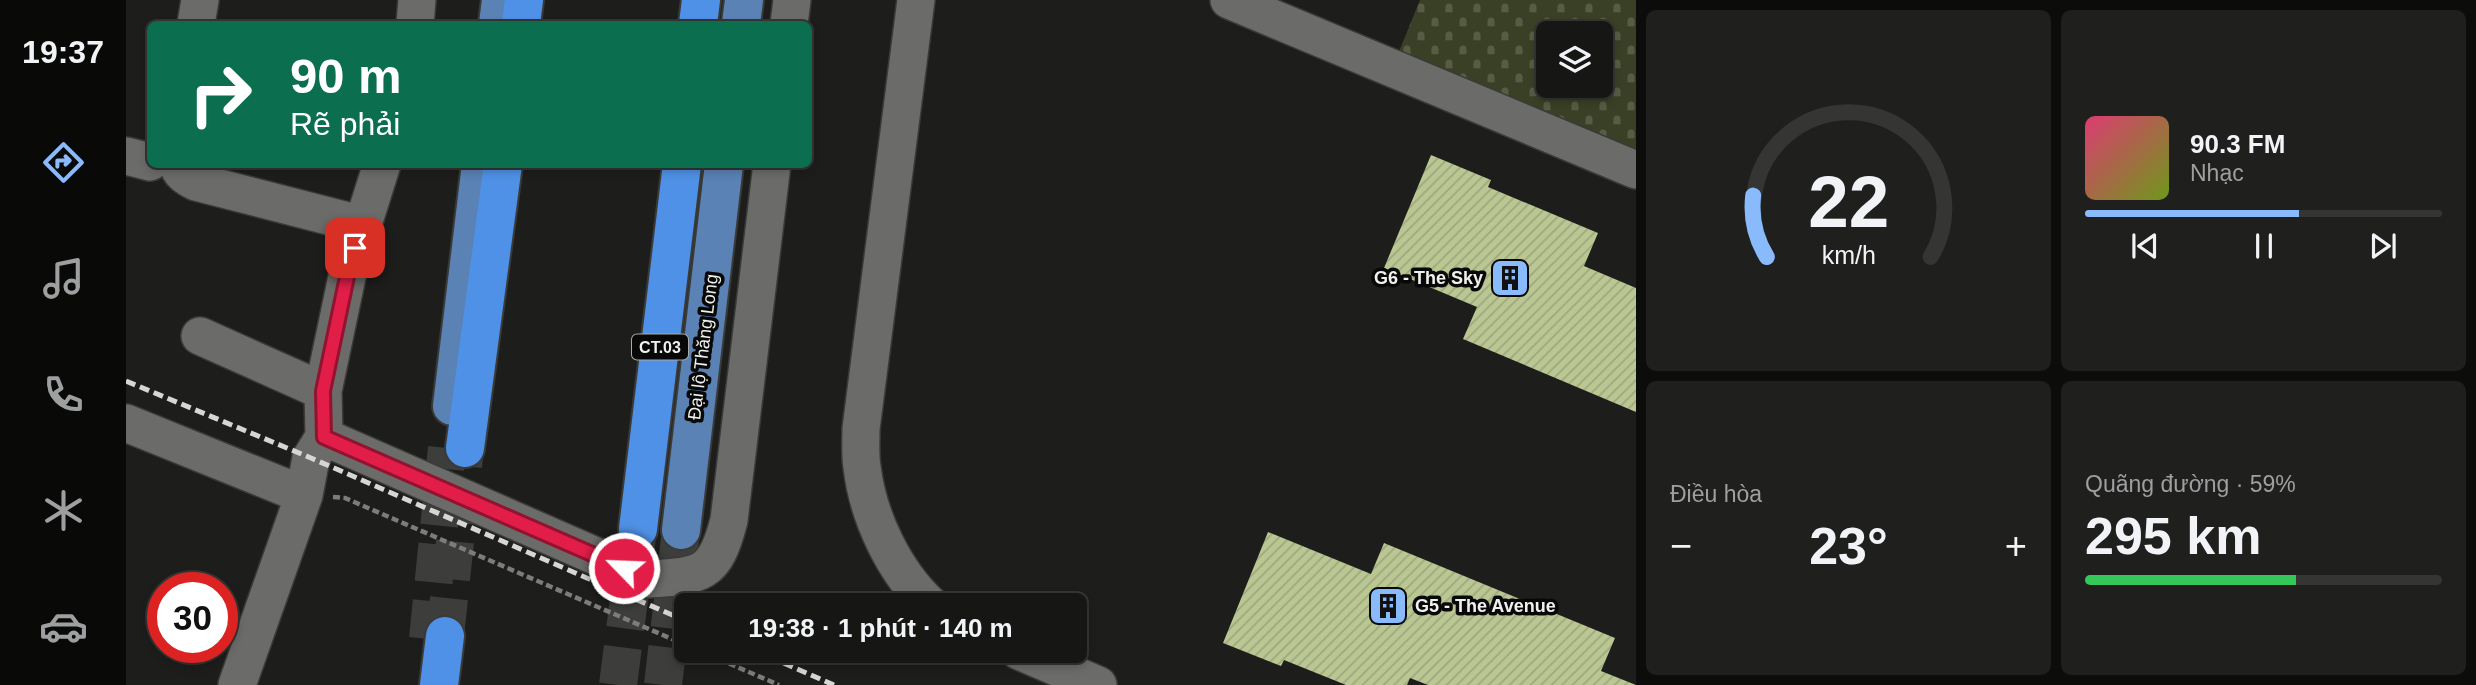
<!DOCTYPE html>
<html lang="vi">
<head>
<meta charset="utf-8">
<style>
  body { margin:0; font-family:Arial,sans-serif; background:#1f1f1d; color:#f1f3f6; height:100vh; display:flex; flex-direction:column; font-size:26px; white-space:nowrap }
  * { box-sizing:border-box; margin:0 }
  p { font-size:23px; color:#9e9fa0 }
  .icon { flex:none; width:38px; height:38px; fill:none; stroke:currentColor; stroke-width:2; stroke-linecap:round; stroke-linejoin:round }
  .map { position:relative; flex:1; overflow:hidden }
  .drawer { display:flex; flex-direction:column; gap:10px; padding:10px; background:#0c0c0b; width:840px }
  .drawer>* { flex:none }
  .banner { position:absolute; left:21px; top:21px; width:665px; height:147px; border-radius:10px; box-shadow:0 4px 10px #0003,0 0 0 2px #353534; background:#0b6e4f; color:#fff; overflow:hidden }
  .buttons { position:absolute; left:1410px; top:21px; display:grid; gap:14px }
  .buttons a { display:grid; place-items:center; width:77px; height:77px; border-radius:10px; background:#161614; box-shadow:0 4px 10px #0003,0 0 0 2px #353534; font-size:35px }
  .speed { position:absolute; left:21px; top:572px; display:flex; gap:14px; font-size:35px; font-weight:700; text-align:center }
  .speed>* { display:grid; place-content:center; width:91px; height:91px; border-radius:50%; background:#161614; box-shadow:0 4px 10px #0003,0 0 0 2px #353534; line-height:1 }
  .speed .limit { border:10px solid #d22; background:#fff; color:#111 }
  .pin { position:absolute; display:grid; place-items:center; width:60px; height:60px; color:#fff; margin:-30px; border-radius:14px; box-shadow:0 4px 10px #0006 }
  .me { position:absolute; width:77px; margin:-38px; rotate:294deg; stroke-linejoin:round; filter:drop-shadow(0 0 5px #0008) }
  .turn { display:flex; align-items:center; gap:24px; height:147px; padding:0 28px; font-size:32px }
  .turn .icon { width:91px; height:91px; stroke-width:2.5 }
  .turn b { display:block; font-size:49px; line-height:60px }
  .big { font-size:52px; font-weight:600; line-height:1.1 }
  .drawer .tile { flex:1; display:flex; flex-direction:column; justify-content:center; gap:10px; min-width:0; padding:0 24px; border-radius:10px; background:#1f1f1d }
  .drawer .dial { align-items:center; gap:0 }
  .dial svg { height:182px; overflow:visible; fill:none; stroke:#353534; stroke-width:7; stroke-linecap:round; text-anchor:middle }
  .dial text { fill:#f1f3f6; stroke:none }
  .song { display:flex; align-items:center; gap:21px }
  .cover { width:84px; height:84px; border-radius:10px; background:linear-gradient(135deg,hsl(340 70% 55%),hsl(80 70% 35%)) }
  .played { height:7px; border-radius:4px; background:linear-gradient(90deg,#88bafc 60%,#353534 60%) }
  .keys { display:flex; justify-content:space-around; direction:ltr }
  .heat { display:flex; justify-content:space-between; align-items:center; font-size:38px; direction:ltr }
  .charge { height:10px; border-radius:5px; background:linear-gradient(90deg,#34c759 59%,#353534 0) }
  .drawer .tiles { flex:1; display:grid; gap:10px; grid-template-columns:repeat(2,1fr) }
  .trip { position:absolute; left:548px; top:593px; width:413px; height:70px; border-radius:10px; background:#161614; box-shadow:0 4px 10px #0003,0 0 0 2px #353534; font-weight:600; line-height:70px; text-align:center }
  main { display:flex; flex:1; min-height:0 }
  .menu { display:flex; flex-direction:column; width:126px; justify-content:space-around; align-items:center; background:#090908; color:#9e9fa0 }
  .menu .icon { width:49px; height:49px }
  .menu .current { color:#88bafc }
  .menu b { font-size:32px; color:#f1f3f6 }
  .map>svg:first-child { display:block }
  .cemetery { fill:url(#cemetery-stones); fill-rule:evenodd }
  .building { fill:url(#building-hatch) }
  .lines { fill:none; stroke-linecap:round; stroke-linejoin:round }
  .major-tunnel { stroke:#3d3d3b; stroke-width:38; stroke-dasharray:38 19; stroke-linecap:butt }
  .highway-tunnel { stroke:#3d3d3b; stroke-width:38; stroke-dasharray:38 19; stroke-linecap:butt }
  .minor-casing { stroke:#3a3b39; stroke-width:40 }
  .major-casing { stroke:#3a3b39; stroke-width:42 }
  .highway-casing { stroke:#3a3b39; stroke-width:42 }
  .path { stroke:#7c7c7a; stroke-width:4.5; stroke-dasharray:7 3.5; stroke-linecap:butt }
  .minor { stroke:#6b6c69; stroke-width:37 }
  .major { stroke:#5a82b4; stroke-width:38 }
  .highway { stroke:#4f91e6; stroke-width:38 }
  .rail { stroke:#d6d6d4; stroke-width:5; stroke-dasharray:10 5; stroke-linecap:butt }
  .route-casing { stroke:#92132f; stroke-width:18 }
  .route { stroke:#e11d48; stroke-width:12 }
  .labels { text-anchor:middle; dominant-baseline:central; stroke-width:7; stroke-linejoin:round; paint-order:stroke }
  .shield { fill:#070807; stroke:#aaaaa9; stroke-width:2 }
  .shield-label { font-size:16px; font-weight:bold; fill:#f0f0ee }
  .poi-label { font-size:18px; font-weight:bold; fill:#f0f0ee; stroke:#070807; text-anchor:end }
  .street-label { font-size:18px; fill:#f0f0ee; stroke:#070807 }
</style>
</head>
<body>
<main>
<nav class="menu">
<b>19:37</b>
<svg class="icon current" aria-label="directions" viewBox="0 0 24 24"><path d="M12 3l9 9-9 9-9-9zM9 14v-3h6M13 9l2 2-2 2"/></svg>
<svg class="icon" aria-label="music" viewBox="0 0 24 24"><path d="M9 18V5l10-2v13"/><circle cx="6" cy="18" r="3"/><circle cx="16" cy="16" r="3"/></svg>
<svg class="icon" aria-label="phone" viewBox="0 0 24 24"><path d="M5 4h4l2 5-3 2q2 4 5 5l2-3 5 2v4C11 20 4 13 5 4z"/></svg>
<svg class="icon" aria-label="climate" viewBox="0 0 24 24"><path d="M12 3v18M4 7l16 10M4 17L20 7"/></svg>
<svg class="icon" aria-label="car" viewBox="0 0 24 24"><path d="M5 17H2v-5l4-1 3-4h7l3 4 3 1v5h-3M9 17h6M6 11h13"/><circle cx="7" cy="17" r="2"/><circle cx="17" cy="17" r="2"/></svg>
</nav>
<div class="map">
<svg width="1510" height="685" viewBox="0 0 1510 685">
  <defs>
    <pattern id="cemetery-stones" width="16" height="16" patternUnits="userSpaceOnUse" patternTransform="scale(1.75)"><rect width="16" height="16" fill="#3a4025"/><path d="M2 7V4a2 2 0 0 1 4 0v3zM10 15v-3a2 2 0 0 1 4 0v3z" fill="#575c45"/></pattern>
    <pattern id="building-hatch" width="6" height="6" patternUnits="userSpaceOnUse" patternTransform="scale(1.75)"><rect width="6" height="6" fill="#bac792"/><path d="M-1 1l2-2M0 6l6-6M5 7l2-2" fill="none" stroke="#9ea77f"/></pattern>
  </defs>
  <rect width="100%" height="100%" fill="#1d1d1b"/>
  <path class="cemetery" d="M 1294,0 L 1510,0 L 1510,151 L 1272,54 ZM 1423,33 L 1475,33 L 1475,86 L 1423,86 Z"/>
  <path class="building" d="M 1305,155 L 1365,180 L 1362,187 L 1472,233 L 1458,266 L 1510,288 L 1510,412 L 1337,339 L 1351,307 L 1258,268 Z
    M 1142,532 L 1245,574 L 1258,543 L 1489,638 L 1475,671 L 1510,685 L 1302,685 L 1284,678 L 1281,685 L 1220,685 L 1158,660 L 1155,666 L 1097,643 Z"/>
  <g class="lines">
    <path class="major-tunnel" d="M 302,639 L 321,448
      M 537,685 L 555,530"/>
    <path class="highway-tunnel" d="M 319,636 L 339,448
      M 492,685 L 512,529"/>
    <defs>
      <path id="minor" d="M 790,0 L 735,429 C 735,442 734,455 736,467 C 742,517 768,572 805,606
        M 1103,0 L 1510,170
        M 70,24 L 74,0
        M 289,24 L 291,0
        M 663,24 L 666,0
        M 0,156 L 24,162
        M 52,164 C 53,173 62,178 70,182 L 237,225
        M 74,336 L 197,391
        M 0,423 L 178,495
        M 198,437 L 522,579 C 575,576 589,576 603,520 L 646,164
        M 893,651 L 972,685
        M 111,685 L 178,495 L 185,458 L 198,437 L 197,391 L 222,272 L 256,164"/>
      <path id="major" d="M 372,24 L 375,0
        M 615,24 L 618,0
        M 326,406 L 355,164
        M 555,530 L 598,164"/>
      <path id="highway" d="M 395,24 L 398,0
        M 572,24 L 575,0
        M 339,448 L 377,164
        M 512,529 L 556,164
        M 313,685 L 319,636"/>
    </defs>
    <use href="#minor" class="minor-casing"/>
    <use href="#major" class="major-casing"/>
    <use href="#highway" class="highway-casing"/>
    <path class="path" d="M 207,497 L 219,498 L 560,645
      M 574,651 L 653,685"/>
    <use href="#minor" class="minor"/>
    <use href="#major" class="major"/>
    <use href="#highway" class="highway"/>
    <path class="rail" d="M 0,381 L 185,458 L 560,621
      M 630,651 L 708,685"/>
  </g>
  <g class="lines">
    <defs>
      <path id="route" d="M 229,248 L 222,272 L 197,391 L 198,437 L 498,568"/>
    </defs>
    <use href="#route" class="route-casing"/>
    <use href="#route" class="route"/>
  </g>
  <defs>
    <symbol id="building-square" viewBox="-11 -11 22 22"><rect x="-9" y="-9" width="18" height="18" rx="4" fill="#88bafc" stroke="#070807"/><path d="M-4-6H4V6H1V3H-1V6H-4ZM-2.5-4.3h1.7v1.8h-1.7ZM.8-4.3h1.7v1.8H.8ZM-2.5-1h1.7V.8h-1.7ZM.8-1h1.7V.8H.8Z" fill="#111"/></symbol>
  </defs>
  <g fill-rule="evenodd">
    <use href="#building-square" x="1362" y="256" width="44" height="44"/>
    <use href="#building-square" x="1240" y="584" width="44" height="44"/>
  </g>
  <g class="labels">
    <rect class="shield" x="506" y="334.5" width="56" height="25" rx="5"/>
    <g class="shield-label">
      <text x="534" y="347">CT.03</text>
    </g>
    <g class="poi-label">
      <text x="1357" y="278">G6 - The Sky</text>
      <text x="1289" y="606" text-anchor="start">G5 - The Avenue</text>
    </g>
    <g class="street-label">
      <text transform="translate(577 347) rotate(-83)">Đại lộ Thăng Long</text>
    </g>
  </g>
</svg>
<div class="buttons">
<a><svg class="icon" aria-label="layers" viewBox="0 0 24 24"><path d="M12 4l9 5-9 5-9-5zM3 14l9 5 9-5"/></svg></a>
</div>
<div class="speed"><div class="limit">30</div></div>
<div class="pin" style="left:229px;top:248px;background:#d93025"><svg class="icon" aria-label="arrive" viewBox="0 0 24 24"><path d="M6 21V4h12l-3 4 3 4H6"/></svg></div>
<svg class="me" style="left:498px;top:568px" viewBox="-20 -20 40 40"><circle r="17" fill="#e11d48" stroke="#fff" stroke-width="3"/><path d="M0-11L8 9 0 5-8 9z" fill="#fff"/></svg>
<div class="trip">19:38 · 1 phút · 140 m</div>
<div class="banner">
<div class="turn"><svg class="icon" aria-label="right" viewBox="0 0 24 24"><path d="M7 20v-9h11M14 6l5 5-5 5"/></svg><div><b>90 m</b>Rẽ phải</div></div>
</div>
</div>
<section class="drawer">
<div class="tiles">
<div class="tile dial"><svg viewBox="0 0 100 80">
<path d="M14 69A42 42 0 1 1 86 69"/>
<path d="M14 69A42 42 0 0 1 8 42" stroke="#88bafc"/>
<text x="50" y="56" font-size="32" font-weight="700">22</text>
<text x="50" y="72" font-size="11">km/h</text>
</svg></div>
<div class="tile">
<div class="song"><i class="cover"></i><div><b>90.3 FM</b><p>Nhạc</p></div></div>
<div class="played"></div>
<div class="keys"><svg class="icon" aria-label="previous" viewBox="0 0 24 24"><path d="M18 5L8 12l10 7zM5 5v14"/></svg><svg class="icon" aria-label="pause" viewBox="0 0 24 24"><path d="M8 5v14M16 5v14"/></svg><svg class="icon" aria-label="next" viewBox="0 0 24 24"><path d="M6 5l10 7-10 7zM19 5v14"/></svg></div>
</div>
<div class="tile"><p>Điều hòa</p>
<div class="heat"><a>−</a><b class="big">23°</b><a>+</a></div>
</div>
<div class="tile"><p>Quãng đường · 59%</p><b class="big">295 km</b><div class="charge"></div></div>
</div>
</section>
</main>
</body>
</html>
